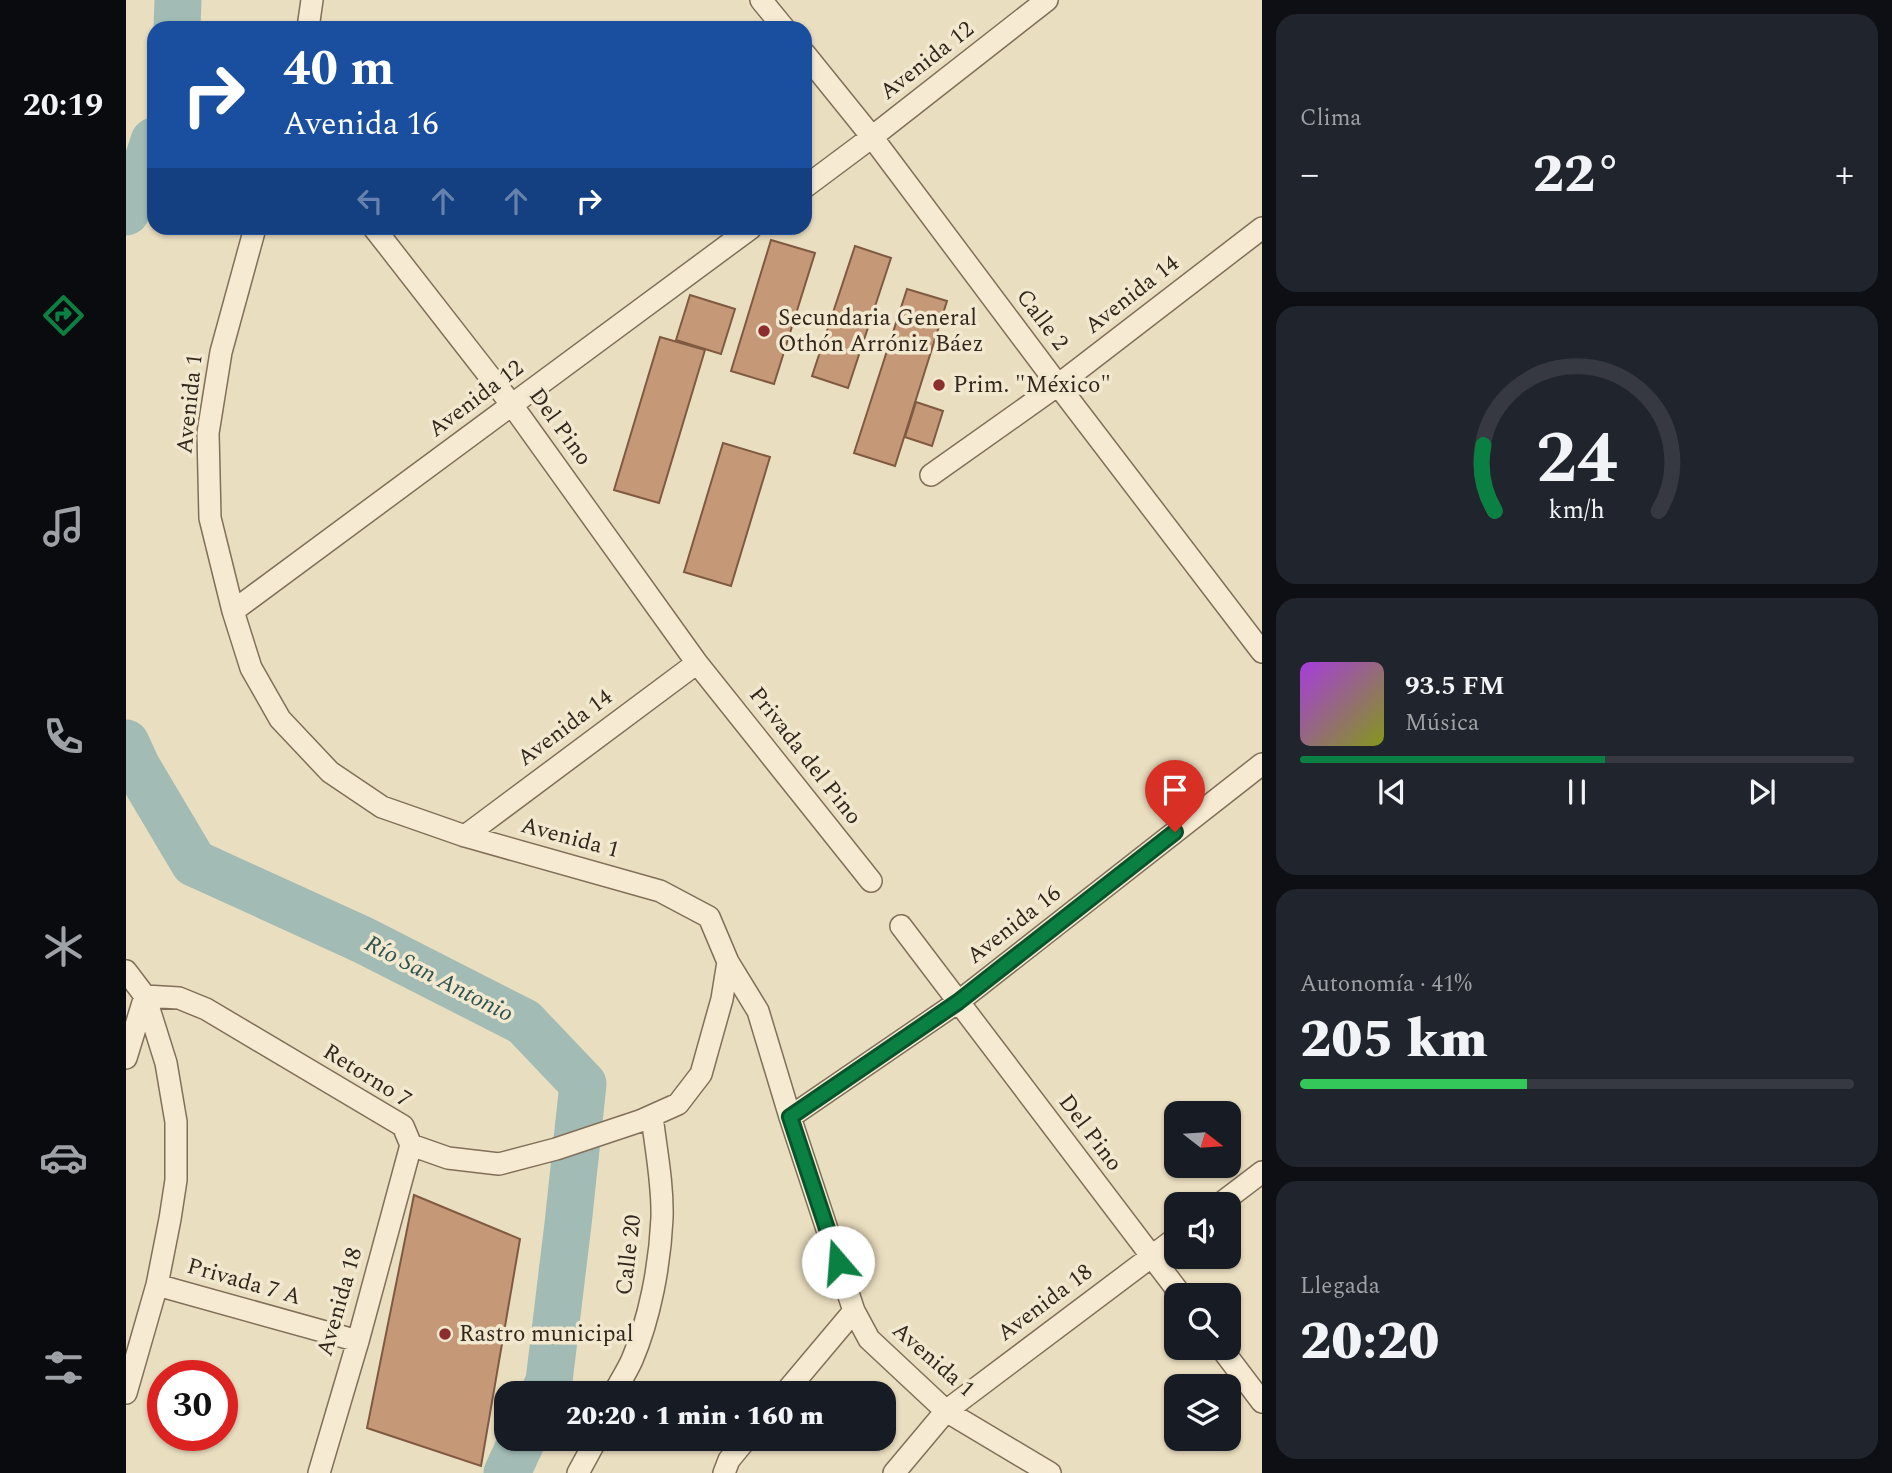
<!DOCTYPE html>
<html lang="es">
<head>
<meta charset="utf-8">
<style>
  body { margin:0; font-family:Spectral,serif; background:#20242c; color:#f1f3f6; height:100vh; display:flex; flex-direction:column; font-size:26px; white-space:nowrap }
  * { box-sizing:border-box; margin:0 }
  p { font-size:23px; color:#9ea1a6 }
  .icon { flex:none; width:38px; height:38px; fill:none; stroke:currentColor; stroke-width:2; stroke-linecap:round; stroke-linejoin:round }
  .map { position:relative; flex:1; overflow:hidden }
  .sheet { display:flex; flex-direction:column; gap:14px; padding:14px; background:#0d0f14; width:630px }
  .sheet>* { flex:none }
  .banner { position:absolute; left:21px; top:21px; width:665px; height:214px; border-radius:21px; box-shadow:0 2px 5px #0004; background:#1a4fa0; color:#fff; overflow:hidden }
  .needle { width:46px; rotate:107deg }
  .controls { position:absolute; left:1038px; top:1101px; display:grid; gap:14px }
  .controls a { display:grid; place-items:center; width:77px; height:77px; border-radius:14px; background:#171b24; box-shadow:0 2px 5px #0004; font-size:35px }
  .speed { position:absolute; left:21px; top:1360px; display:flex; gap:14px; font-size:35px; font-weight:700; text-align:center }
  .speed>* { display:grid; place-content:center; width:91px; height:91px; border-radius:50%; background:#171b24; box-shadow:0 2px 5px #0004; line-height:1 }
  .speed .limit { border:10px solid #d22; background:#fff; color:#111 }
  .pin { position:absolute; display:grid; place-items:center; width:60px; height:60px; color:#fff; margin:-72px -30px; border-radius:50% 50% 50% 0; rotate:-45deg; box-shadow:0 0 7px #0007 }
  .pin .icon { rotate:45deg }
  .me { position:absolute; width:77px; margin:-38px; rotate:342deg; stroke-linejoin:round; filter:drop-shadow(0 0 5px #0008) }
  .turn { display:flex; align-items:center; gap:24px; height:147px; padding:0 21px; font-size:32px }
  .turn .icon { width:91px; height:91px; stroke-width:2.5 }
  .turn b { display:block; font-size:49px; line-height:60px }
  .lanes { display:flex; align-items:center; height:66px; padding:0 21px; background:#0003; justify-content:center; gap:35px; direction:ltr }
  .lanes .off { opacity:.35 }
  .big { font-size:52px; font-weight:800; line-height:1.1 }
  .sheet .widget { flex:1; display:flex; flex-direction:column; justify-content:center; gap:10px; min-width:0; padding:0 24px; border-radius:21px; background:#20242c }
  .sheet .dial { align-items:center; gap:0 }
  .dial svg { height:182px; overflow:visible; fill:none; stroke:#363941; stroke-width:7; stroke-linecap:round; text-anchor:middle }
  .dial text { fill:#f1f3f6; stroke:none }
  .song { display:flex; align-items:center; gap:21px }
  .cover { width:84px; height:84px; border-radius:10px; background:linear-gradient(135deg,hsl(280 70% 55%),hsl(70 70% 35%)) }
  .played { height:7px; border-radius:4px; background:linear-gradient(90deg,#0b8043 55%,#363941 55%) }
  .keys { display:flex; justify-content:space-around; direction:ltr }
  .heat { display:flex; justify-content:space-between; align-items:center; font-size:38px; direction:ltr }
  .charge { height:10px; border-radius:5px; background:linear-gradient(90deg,#34c759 41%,#363941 0) }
  .trip { position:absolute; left:368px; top:1381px; width:402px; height:70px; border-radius:21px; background:#171b24; box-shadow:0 2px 5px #0004; font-weight:800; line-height:70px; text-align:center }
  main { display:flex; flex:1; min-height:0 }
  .dock { display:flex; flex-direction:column; width:126px; justify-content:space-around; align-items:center; background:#090b0e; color:#9ea1a6 }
  .dock .icon { width:49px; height:49px }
  .dock .current { color:#0b8043 }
  .dock b { font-size:32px; color:#f1f3f6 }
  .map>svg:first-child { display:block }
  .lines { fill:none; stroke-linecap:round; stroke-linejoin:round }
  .river { stroke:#a2bcb5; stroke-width:47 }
  .building { fill:#c59978; stroke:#7f5a41; stroke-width:2 }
  .minor-casing { stroke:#816f59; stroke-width:24 }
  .minor { stroke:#f6ebd2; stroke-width:21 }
  .route-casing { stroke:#07532c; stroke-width:18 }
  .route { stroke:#0b8043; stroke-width:12 }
  .poi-dot { fill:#8c2e2e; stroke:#f2e8cf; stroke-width:2.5 }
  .labels { text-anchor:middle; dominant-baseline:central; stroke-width:7; stroke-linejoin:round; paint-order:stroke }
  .street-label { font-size:23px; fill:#32271d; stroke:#f2e8cf }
  .poi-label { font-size:23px; fill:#32271d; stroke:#f2e8cf; text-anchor:start }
  .water-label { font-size:24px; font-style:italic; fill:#2d514f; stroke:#f2e8cf }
</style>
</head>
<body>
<main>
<nav class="dock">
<b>20:19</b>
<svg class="icon current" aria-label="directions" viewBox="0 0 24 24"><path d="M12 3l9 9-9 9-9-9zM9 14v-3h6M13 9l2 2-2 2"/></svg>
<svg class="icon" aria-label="music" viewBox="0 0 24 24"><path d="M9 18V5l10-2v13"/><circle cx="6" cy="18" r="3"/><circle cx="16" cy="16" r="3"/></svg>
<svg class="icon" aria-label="phone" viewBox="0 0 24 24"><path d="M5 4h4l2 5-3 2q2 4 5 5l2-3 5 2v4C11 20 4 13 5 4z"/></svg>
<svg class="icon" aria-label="climate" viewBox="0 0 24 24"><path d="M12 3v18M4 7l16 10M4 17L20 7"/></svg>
<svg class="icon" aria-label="car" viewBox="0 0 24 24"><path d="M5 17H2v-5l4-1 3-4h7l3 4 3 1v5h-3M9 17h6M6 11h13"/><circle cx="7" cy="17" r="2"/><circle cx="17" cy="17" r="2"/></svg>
<svg class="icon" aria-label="filters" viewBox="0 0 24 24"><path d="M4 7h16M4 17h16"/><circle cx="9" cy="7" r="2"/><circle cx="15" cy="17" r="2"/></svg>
</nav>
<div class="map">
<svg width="1136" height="1473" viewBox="0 0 1136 1473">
  <rect width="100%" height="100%" fill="#eadec0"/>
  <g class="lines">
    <path class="river" d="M 51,28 L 52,0
      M 0,212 L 12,190 L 28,141
      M 0,743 L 11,767 L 68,863 L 237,940 L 398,1022 L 457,1084 L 442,1224 L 423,1381 L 418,1393
      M 381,1473 L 397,1438"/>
  </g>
  <path class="building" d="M 645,240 L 689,253 L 648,384 L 605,371 Z
    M 729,246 L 765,258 L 722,388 L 686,376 Z
    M 781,289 L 821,301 L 769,466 L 728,453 Z
    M 564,295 L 609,309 L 595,354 L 550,340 Z
    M 534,337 L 579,350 L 533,503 L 488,490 Z
    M 790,402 L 817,411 L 806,446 L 779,437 Z
    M 597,443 L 644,457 L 605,586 L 558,572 Z
    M 288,1195 L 394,1239 L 355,1466 L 241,1428 Z"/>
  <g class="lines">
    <defs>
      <path id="minor" d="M 635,0 L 658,28
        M 182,28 L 186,0
        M 679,54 L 746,137 L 932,385 L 1136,652
        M 679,187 L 746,137 L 921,0
        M 129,228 L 95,352 L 82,433 L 84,518 L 107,611 L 125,668 L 154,719 L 204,772 L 256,807 L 339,836 L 534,891 L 583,917 L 602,962 L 632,1011 L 664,1117 L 728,1311 L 743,1339 L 820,1411 L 924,1473
        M 248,228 L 386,405 L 571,663 L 745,881
        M 805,475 L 932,385 L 1136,228
        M 107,611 L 625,228
        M 339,836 L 571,663
        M 775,926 L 1055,1295
        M 0,971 L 19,996 L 40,1063 L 50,1122 L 50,1180 L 44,1219 L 31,1285 L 0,1393
        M 19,996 L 53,998 L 80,1009 L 277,1126 L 285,1145 L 322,1158 L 373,1164 L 430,1149 L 514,1121 L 552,1104 L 575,1074 L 596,999 L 602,962
        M 0,1058 L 19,996
        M 664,1117 L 832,1002 L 1136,764
        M 1094,1204 L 1136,1172
        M 31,1285 L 232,1341
        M 1095,1348 L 1136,1402
        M 488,1393 C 494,1382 501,1371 506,1360 C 524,1318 534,1264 536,1218 C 537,1184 530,1150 526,1116
        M 659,1393 L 728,1311
        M 193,1473 L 232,1341 L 285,1145
        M 452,1473 L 471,1438
        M 598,1473 L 603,1460 L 621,1438
        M 768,1473 L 820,1411 L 1050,1238"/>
    </defs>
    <use href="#minor" class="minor-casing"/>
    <use href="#minor" class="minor"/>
  </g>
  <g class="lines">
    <defs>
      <path id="route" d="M 712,1262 L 664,1117 L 832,1002 L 1049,832"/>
    </defs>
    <use href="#route" class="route-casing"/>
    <use href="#route" class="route"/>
  </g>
  <g class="poi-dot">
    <circle cx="638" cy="331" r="7"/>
    <circle cx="813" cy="385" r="7"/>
    <circle cx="319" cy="1334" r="7"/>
  </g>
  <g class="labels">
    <g class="street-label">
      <text transform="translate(801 61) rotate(-38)">Avenida 12</text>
      <text transform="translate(1006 295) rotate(-38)">Avenida 14</text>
      <text transform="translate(916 320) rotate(53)">Calle 2</text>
      <text transform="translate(350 399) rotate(-37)">Avenida 12</text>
      <text transform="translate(64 404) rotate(-84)">Avenida 1</text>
      <text transform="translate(434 427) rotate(54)">Del Pino</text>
      <text transform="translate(439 728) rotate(-37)">Avenida 14</text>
      <text transform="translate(679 756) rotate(52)">Privada del Pino</text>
      <text transform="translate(444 838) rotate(15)">Avenida 1</text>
      <text transform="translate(888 925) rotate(-38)">Avenida 16</text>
      <text transform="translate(241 1076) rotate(32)">Retorno 7</text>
      <text transform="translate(964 1133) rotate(53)">Del Pino</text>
      <text transform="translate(503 1255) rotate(-83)">Calle 20</text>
      <text transform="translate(118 1282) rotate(16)">Privada 7 A</text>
      <text transform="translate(214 1302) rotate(-74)">Avenida 18</text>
      <text transform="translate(919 1303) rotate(-37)">Avenida 18</text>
      <text transform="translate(807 1360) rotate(41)">Avenida 1</text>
    </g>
    <g class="poi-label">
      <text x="652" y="318">Secundaria General<tspan x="652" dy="26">Othón Arróniz Báez</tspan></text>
      <text x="827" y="385">Prim. "México"</text>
      <text x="333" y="1334">Rastro municipal</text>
    </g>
    <g class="water-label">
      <text transform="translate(313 979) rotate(27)">Río San Antonio</text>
    </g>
  </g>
</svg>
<div class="controls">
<a><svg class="needle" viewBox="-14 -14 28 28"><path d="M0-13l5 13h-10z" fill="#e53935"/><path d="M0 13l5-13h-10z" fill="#9ea1a6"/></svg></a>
<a><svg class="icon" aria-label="sound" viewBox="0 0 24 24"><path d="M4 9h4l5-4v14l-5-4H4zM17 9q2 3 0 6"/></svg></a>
<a><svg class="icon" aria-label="search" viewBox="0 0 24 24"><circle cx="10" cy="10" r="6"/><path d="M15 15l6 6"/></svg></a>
<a><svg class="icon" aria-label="layers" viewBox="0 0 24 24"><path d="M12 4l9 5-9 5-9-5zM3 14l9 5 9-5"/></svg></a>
</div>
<div class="speed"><div class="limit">30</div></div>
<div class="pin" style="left:1049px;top:832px;background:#d93025"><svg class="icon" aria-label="arrive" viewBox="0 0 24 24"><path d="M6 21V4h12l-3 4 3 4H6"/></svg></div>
<svg class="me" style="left:712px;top:1262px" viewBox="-20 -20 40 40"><circle r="19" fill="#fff"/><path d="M0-13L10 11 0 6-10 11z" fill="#0b8043"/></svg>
<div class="trip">20:20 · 1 min · 160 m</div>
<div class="banner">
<div class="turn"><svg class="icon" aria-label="right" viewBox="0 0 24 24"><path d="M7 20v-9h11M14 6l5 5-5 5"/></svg><div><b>40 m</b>Avenida 16</div></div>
<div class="lanes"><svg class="icon off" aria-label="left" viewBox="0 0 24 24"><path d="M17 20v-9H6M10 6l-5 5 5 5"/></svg><svg class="icon off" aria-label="ahead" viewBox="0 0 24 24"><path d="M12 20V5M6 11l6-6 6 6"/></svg><svg class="icon off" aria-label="ahead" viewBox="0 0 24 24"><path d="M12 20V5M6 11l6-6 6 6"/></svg><svg class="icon" aria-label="right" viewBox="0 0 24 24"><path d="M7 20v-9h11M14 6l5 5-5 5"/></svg></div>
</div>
</div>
<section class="sheet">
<div class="widget"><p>Clima</p>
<div class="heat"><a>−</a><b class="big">22°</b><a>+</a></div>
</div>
<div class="widget dial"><svg viewBox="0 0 100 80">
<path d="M14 69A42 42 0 1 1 86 69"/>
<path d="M14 69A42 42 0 0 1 9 40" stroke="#0b8043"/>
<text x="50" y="56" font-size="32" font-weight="700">24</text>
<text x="50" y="72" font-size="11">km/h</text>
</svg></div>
<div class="widget">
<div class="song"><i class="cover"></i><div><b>93.5 FM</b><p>Música</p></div></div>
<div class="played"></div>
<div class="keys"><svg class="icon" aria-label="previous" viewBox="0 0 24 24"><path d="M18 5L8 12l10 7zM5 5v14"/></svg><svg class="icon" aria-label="pause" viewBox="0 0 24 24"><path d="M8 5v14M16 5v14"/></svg><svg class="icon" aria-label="next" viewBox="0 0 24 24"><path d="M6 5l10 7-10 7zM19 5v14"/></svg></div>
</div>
<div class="widget"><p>Autonomía · 41%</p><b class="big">205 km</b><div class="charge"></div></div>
<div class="widget"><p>Llegada</p><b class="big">20:20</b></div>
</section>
</main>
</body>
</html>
